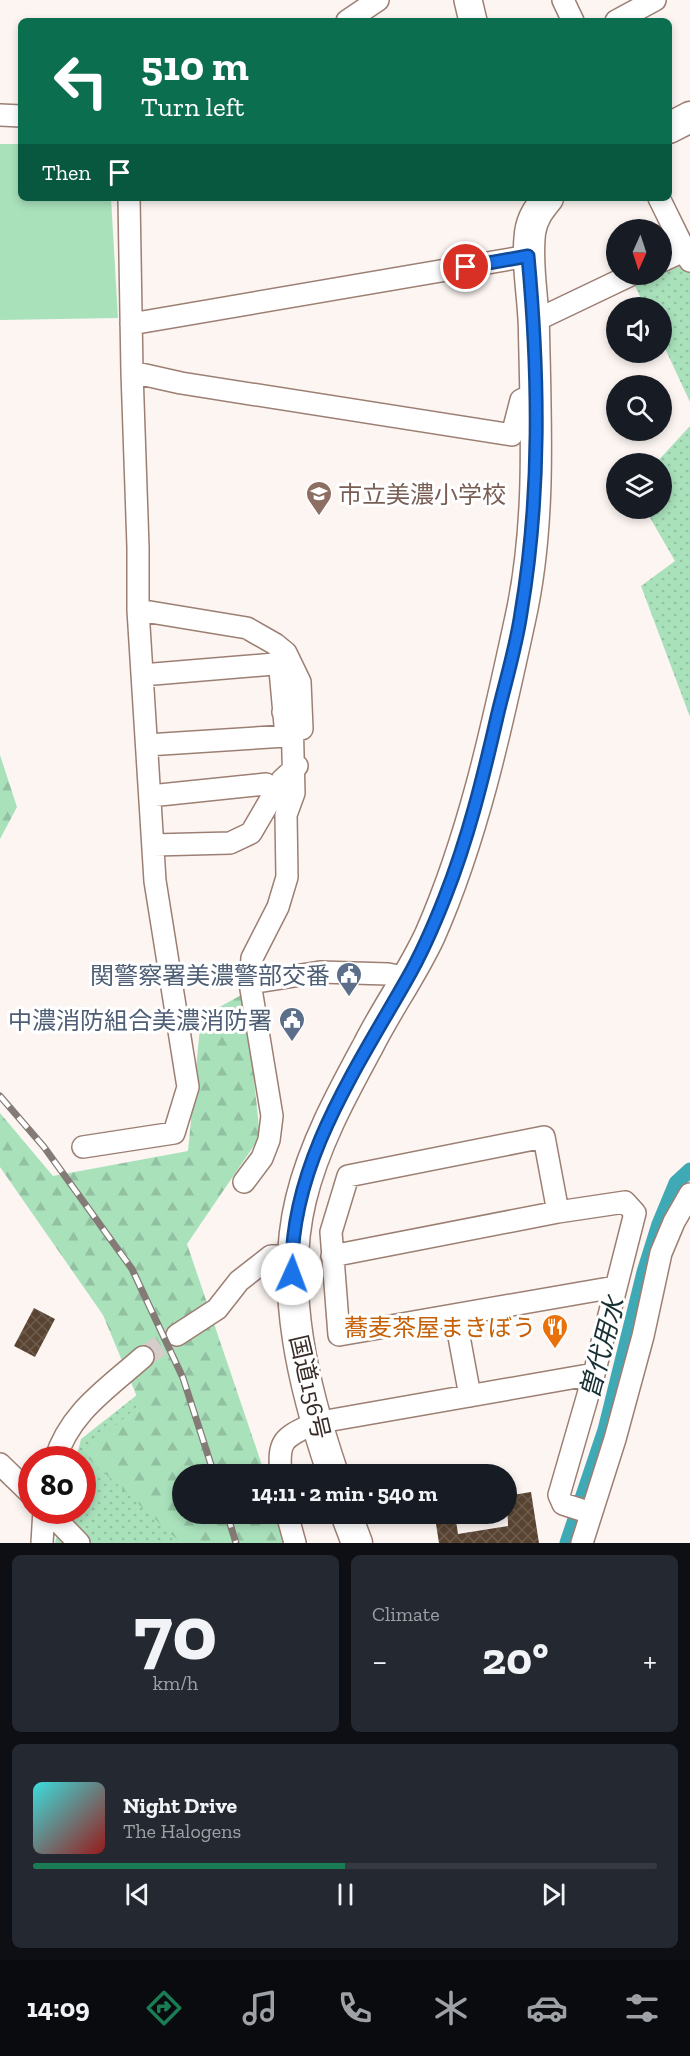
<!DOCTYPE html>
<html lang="en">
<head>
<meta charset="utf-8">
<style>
  body { margin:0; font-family:"Zilla Slab","Noto Sans JP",serif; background:#242831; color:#f1f3f6; height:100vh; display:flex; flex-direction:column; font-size:22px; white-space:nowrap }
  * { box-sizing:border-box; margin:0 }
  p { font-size:20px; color:#9ea1a6 }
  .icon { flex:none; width:33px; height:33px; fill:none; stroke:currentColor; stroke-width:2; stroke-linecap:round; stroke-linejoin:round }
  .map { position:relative; height:1543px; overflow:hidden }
  .drawer { display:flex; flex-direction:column; gap:12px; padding:12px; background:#0d0f14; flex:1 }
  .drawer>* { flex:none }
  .top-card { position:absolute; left:18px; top:18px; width:654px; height:183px; border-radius:9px; box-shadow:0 3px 9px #0003; background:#0b6e4f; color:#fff; overflow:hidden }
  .needle { width:39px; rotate:183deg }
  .controls { position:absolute; left:606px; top:219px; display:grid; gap:12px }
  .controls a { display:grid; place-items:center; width:66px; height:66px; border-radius:50%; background:#171b24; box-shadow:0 3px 9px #0003; font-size:30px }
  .speed { position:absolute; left:18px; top:1446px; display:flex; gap:12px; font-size:30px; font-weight:700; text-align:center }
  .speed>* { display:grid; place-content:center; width:78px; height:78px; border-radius:50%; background:#171b24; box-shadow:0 3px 9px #0003; line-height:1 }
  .speed .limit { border:9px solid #d22; background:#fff; color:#111 }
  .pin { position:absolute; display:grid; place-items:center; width:51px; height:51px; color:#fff; margin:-26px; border:3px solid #fff; border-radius:50%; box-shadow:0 2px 6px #0007 }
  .me { position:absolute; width:66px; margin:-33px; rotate:2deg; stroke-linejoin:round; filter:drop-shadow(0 0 4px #0008) }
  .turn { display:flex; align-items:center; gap:21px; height:126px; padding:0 24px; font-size:27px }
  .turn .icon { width:78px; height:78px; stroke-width:2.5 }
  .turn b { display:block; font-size:42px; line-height:51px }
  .then { display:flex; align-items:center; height:57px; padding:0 24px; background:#0003; gap:12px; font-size:22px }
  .big { font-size:45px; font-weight:700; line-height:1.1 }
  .drawer .card { flex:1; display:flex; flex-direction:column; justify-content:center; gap:9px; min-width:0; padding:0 21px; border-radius:9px; background:#242831 }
  .drawer .dial { align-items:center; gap:0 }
  .dial b { font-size:78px; line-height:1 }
  .song { display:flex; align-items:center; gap:18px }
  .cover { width:72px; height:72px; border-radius:9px; background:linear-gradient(135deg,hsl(180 70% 55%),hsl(0 70% 35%)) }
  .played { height:6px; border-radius:3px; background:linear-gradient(90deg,#197c55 50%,#363941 50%) }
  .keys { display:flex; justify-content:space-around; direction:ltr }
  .heat { display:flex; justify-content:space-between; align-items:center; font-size:33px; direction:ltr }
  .drawer .tiles { flex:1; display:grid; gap:12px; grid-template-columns:1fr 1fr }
  .card:last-child { grid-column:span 2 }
  .trip { position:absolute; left:172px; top:1464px; width:345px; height:60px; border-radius:30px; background:#171b24; box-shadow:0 3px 9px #0003; font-weight:700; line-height:60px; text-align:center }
  .tabs { display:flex; height:96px; justify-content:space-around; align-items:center; background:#090b0e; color:#9ea1a6 }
  .tabs .icon { width:42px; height:42px }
  .tabs .on { color:#197c55 }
  .tabs b { font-size:27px; color:#f1f3f6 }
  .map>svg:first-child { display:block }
  .green { fill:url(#green-dots) }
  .forest { fill:url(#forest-firs) }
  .pitch { fill:#a9e1bb }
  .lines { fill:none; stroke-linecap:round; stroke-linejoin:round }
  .canal { stroke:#3faab6; stroke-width:15 }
  .building { fill:url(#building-cross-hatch) }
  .minor-tunnel { stroke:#d5cdc9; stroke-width:21; stroke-dasharray:21 10; stroke-linecap:butt }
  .minor-casing { stroke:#9c7f73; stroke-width:24 }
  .major-casing { stroke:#9c7f73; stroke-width:30 }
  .highway-casing { stroke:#9c7f73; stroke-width:33 }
  .minor { stroke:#fff; stroke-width:21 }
  .major { stroke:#fff; stroke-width:27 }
  .highway { stroke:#fff; stroke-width:30 }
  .rail-casing { stroke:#857b76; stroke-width:7 }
  .rail { stroke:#fff; stroke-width:4.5; stroke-dasharray:14; stroke-linecap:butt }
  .route-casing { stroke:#114b97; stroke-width:15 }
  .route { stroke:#1a73e8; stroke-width:10 }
  .labels { text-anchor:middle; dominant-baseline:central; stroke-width:6; stroke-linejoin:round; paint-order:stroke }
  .education-label { font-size:24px; fill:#785e54; stroke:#fff; text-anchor:start }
  .service-label { font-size:24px; fill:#4e5e75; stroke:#fff; text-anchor:end }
  .food-label { font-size:24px; fill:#c56008; stroke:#fff; text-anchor:end }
  .street-label { font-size:24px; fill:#382c27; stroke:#fff }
  .water-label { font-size:26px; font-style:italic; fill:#183033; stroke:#fff }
</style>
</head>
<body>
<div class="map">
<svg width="690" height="1543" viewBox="0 0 690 1543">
  <defs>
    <pattern id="green-dots" width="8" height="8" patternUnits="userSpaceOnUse" patternTransform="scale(1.5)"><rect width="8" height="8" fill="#a9e1bb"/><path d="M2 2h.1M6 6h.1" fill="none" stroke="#92c1a1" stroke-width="1.8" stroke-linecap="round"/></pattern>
    <pattern id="forest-firs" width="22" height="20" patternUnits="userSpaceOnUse" patternTransform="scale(1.5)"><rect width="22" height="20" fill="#a9e1bb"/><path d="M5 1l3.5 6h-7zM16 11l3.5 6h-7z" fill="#92c1a1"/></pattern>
    <pattern id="building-cross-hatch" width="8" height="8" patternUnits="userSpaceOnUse" patternTransform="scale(1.5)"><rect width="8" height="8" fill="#594432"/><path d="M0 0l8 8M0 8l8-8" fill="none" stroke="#6e5d4e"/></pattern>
  </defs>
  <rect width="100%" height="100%" fill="#fcf5f2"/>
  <path class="green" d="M 690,262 L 690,402 L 662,342 L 662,308 L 645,307 L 635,286 Z
    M 690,426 L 690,717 L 641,586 L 675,561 L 645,509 L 662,508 L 662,464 L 656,463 Z
    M 170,1369 L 183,1474 L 183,1514 L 218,1543 L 55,1543 L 63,1511 L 82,1510 L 82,1460 L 76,1459 L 81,1439 Z"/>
  <path class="forest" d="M 0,755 L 17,807 L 0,839 Z
    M 245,993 L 260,1137 L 187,1244 L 265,1474 L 183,1474 L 183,1514 L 277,1514 L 286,1543 L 181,1543 L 84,1454 L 140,1404 L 103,1315 L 0,1167 L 0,1113 L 53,1176 L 188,1151 L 201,1017 Z"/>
  <path class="pitch" d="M 0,144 L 21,144 L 21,198 L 111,198 L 118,318 L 0,320 Z"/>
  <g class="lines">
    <path class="canal" d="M 567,1543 L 605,1430 L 644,1272 L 659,1224 L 676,1183 L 690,1170"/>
  </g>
  <path class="building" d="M 34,1308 L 55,1319 L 35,1357 L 14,1346 Z
    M 531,1492 L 539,1543 L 439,1543 L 436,1524 L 456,1521 L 458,1534 L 508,1526 L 507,1496 Z"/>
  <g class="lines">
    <path class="minor-tunnel" d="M 143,1357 L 177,1335"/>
    <defs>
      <path id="minor" d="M 563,0 L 573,21
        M 347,21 L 378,0
        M 616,21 L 655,0
        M 0,115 L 21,116
        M 659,198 L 690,261
        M 662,261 L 690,248
        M 534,316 L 545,316 L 633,274
        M 131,324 L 528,256
        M 132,372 L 181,383 L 512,435 L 521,400 L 536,393
        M 138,610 L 247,628 L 275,644 L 286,653 L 300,682 L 302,729
        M 142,675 L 274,664 L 280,670 L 286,736 L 147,745
        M 150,796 L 266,784
        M 154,845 L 230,843 L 251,833 L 282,780 L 297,766
        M 250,983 L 320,972 L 388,974 L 408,978
        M 83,1147 L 174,1133 L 188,1087 L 155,881 L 138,610 L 138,547 L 132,372 L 129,198
        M 244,1182 L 262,1158 L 269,1140 L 272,1116 L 250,983 L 252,958 L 278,907 L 287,877 L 286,815 L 294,793 L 292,715 L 283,712
        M 558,1212 L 544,1137 L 348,1176 L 331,1232 L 339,1335 L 615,1287
        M 332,1256 L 558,1212 L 625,1202 L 635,1213 L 594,1374
        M 455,1315 L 470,1396
        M 177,1335 L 217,1309 L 239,1281 L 271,1256 L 292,1256
        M 55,1460 C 70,1412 107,1389 143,1357
        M 0,1464 L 32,1495
        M 281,1474 C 277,1438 286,1437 315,1423 L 594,1374 L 559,1495 L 563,1504 L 591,1513
        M 47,1510 L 79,1543
        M 287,1514 L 295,1543
        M 42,1543 L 44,1510
        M 582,1543 L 615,1439 L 643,1336 L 661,1253 L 674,1222 L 690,1194"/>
      <path id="major" d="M 468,0 L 473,21"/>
      <path id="highway" d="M 669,128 L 690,117
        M 333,1474 C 304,1389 279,1289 301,1199 C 314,1145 342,1094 368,1046 C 387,1008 412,974 430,935 C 474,835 497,726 520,620 C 541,526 536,429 534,333 C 534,300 526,266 530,233 C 532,218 539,209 548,198
        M 346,1514 L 357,1543"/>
    </defs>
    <use href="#minor" class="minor-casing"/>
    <use href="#major" class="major-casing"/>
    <use href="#highway" class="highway-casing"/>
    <use href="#minor" class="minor"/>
    <use href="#major" class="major"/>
    <use href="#highway" class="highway"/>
    <defs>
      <path id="rail" d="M 0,1096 L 44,1147 L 132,1269 L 183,1378 L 214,1474
        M 227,1514 L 236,1543"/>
    </defs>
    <use href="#rail" class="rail-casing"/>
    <use href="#rail" class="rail"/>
  </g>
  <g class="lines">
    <defs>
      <path id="route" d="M 292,1274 C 289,1166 356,1069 407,979 C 422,953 434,925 445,897 C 468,839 483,778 497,717 C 505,683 516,648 521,613 C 541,495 539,375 528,256 L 466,267"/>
    </defs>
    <use href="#route" class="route-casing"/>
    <use href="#route" class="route"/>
  </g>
  <defs>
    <symbol id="school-pin" viewBox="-11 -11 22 30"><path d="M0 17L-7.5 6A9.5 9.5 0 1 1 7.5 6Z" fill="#8d6e63" stroke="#fff"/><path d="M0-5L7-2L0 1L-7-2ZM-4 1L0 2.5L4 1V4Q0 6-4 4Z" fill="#fff"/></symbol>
    <symbol id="civic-pin" viewBox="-11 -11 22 30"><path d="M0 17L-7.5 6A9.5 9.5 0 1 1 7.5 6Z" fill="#5c6f8a" stroke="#fff"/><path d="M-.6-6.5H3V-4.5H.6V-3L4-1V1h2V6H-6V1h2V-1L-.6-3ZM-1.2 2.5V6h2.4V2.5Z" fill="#fff"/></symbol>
    <symbol id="restaurant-pin" viewBox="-11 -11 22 30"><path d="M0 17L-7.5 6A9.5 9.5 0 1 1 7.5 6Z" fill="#e8710a" stroke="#fff"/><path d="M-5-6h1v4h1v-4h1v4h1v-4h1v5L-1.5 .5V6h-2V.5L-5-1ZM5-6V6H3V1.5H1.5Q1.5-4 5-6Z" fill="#fff"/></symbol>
  </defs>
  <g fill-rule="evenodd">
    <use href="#school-pin" x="304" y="479" width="30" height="40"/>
    <use href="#civic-pin" x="334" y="960" width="30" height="40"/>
    <use href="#civic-pin" x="277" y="1005" width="30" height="40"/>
    <use href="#restaurant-pin" x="540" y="1312" width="30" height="40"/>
  </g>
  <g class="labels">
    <g class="education-label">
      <text x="338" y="494">市立美濃小学校</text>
    </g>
    <g class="service-label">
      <text x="330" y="975">関警察署美濃警部交番</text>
      <text x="272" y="1020">中濃消防組合美濃消防署</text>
    </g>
    <g class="food-label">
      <text x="536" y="1327">蕎麦茶屋まきぼう</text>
    </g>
    <g class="street-label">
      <text transform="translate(310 1387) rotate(77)">国道156号</text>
    </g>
    <g class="water-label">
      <text transform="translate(602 1348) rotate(-75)">曽代用水</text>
    </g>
  </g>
</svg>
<div class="controls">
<a><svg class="needle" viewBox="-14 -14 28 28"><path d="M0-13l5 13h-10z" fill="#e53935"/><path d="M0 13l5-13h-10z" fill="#9ea1a6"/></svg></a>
<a><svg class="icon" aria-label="sound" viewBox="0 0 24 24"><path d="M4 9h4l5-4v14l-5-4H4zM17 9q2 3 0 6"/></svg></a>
<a><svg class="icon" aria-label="search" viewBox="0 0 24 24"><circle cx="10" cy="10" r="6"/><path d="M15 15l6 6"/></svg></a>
<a><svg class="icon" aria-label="layers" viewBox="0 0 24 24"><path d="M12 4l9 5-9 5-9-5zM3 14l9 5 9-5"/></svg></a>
</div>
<div class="speed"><div class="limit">80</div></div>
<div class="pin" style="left:466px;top:267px;background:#d93025"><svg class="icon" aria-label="arrive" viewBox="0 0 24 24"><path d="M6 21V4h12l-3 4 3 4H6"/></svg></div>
<svg class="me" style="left:292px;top:1274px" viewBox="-20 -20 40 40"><circle r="19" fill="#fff"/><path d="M0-13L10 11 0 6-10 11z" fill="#1a73e8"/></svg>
<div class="trip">14:11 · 2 min · 540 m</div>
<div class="top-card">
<div class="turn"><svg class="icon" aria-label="left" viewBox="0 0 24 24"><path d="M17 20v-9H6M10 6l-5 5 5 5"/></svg><div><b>510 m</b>Turn left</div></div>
<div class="then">Then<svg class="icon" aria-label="arrive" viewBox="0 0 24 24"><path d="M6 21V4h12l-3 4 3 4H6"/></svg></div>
</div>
</div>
<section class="drawer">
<div class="tiles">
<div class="card dial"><b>70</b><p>km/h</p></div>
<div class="card"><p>Climate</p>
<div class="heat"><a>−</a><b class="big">20°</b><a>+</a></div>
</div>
<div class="card">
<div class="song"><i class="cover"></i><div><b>Night Drive</b><p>The Halogens</p></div></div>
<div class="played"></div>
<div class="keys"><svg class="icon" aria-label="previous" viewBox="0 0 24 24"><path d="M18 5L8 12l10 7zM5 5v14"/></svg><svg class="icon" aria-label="pause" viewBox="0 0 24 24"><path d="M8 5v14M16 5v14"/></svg><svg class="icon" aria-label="next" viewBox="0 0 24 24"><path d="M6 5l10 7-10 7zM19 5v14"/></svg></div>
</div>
</div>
</section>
<nav class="tabs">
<b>14:09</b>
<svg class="icon on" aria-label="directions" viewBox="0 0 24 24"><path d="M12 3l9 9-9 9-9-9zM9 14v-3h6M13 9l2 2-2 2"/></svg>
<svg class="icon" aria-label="music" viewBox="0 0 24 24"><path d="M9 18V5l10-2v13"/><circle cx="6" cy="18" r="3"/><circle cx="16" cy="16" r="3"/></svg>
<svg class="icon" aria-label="phone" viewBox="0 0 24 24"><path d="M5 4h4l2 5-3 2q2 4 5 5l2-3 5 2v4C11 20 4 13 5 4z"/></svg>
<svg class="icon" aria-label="climate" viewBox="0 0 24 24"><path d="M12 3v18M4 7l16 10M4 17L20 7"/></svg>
<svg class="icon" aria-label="car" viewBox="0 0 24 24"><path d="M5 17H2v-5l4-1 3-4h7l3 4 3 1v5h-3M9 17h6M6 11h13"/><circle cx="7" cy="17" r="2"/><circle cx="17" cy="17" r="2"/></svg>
<svg class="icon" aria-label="filters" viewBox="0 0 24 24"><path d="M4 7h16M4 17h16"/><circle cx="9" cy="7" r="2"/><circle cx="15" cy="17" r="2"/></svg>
</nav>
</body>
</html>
